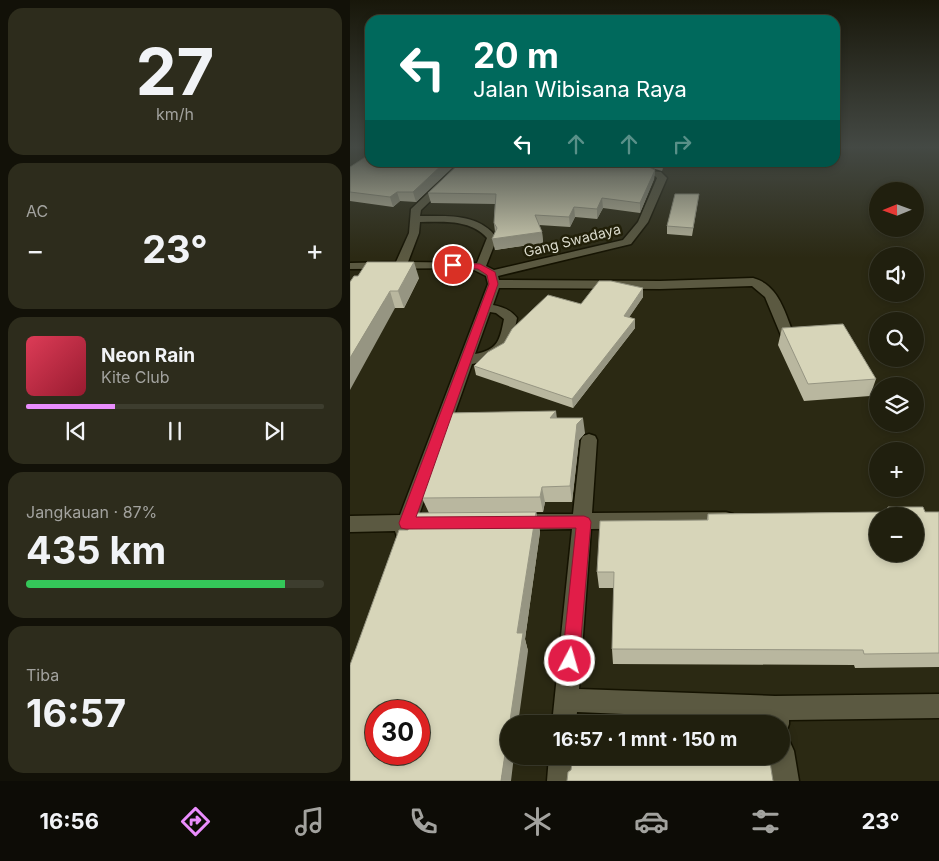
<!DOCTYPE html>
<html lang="id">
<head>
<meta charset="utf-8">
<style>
  body { margin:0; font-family:Inter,sans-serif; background:#2d2c1c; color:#f1f3f6; height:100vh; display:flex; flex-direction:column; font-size:19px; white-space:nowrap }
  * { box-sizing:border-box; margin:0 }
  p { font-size:16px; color:#a2a29e }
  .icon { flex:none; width:28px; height:28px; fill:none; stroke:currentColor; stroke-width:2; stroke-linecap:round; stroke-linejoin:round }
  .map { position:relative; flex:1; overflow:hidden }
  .side { display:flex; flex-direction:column; gap:8px; padding:8px; background:#121108; width:350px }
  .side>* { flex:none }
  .banner { position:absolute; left:15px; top:15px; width:475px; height:152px; border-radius:15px; box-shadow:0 2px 8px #0003,0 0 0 1px #3d3d2e; background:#00695c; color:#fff; overflow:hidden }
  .needle { width:32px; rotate:269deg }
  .buttons { position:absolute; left:519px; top:182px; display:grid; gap:10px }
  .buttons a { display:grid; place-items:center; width:55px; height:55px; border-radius:50%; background:#201f0e; box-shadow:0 2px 8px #0003,0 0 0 1px #3d3d2e; font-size:25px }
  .speed { position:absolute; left:15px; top:700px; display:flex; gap:10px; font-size:25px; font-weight:700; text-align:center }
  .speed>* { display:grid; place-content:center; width:65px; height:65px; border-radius:50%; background:#201f0e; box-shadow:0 2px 8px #0003,0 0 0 1px #3d3d2e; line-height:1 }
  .speed .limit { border:8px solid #d22; background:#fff; color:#111 }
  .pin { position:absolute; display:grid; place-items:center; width:42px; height:42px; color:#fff; margin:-21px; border:2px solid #fff; border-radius:50%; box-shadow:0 1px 5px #0007 }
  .me { position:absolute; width:55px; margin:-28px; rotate:6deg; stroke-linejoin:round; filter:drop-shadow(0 0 4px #0008) }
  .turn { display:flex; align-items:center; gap:18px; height:105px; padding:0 25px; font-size:22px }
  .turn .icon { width:65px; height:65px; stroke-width:2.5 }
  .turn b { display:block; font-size:35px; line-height:42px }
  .lanes { display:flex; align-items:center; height:48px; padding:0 25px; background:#0003; justify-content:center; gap:25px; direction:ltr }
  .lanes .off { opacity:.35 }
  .big { font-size:38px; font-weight:700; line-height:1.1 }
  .side .card { flex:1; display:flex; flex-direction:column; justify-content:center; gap:8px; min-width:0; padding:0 18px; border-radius:15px; background:#2d2c1c }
  .side .dial { align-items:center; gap:0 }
  .dial b { font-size:65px; line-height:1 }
  .song { display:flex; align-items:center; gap:15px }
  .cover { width:60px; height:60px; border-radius:8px; background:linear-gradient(135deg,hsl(350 70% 55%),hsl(350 70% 35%)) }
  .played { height:5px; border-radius:2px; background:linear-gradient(90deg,#ea8dfd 30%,#3d3d2e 30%) }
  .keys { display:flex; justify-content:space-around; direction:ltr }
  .heat { display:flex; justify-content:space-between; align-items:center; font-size:28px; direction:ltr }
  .charge { height:8px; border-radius:4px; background:linear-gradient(90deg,#34c759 87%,#3d3d2e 0) }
  .trip { position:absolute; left:150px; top:715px; width:290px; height:50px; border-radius:25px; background:#201f0e; box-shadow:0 2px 8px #0003,0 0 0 1px #3d3d2e; font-weight:700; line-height:50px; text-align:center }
  .tabs { display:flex; height:80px; justify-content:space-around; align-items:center; background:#0d0c06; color:#a2a29e }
  .tabs .icon { width:35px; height:35px }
  .tabs .current { color:#ea8dfd }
  .tabs b { font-size:22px; color:#f1f3f6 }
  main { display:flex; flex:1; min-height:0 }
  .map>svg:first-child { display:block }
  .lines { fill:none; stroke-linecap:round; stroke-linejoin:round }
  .minor-casing { stroke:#141200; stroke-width:3 }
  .minor { fill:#5b5941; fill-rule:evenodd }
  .wall { fill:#b9b79f }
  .shaded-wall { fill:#969582 }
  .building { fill:#d7d5b9; stroke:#969582; fill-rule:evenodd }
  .route { fill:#e11d48; stroke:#92132f }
  .labels { text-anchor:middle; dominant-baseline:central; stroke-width:5; stroke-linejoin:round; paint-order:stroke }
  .far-street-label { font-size:14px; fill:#dcdcce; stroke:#222009 }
</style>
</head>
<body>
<main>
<section class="side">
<div class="card dial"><b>27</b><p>km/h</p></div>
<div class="card"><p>AC</p>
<div class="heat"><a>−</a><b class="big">23°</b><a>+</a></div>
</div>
<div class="card">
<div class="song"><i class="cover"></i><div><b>Neon Rain</b><p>Kite Club</p></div></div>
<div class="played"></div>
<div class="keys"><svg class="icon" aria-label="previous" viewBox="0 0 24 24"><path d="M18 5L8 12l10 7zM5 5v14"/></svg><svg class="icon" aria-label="pause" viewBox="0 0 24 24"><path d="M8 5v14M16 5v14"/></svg><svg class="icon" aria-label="next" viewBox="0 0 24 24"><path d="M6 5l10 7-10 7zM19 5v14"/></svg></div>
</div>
<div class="card"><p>Jangkauan · 87%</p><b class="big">435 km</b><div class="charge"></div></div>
<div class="card"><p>Tiba</p><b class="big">16:57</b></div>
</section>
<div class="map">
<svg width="589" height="781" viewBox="0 0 589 781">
  <rect width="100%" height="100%" fill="#2b2913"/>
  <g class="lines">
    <defs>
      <path id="minor" d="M 111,162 L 121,162 L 71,210 L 70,216 C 98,216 129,213 147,238 L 136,266 L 144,270 L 273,240 L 288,222 L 307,178 L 305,176 L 283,173 L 283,169 L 311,172 L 317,178 L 298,222 L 281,244 L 148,276 L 149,280 L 310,281 L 403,278 C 429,285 435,313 444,335 L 437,339 L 432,338 L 415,297 L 402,286 L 310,289 L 149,288 L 143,305 C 153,307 161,310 167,318 C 161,350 155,358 122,364 L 69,515 L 86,517 L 88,523 L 86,529 L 79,531 L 63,531 L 61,537 L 54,539 L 47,537 L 45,531 L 0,532 L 0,516 L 50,515 L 138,284 L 136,276 L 120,268 L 0,269 L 0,263 L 46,262 L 59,233 L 61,209 ZM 70,222 C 93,222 120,219 137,238 L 127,263 L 58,262 L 69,233 ZM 140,312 L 146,313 L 154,319 C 150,340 148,350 125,354 Z
        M 239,434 L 245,436 L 247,440 L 242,513 L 376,512 L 383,514 L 385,520 L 383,526 L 376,528 L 241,529 L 229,689 L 425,696 L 589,694 L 589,718 L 439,720 L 439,724 L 436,733 L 431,734 L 431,724 L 415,724 L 414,720 L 227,712 L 226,724 L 202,724 L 222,529 L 169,530 L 162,528 L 160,522 L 162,516 L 169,514 L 223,514 L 231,440 L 233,436 Z
        M 431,739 L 440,742 L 444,751 L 449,781 L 423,781 L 419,756 L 431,756 Z
        M 199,756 L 225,756 L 223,781 L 197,781 Z"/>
    </defs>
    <use href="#minor" class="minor-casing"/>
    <use href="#minor" class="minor"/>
  </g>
  <path class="wall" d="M 108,162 L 66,202 L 50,201 L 43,207 L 0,201 L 0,167 Z
    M 242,162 L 315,162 L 312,171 L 299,167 Z
    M 305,170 L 304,179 L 290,213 L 253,208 L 247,219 L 225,217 L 220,227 L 189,225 L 192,232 L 193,243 L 145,250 L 145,232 L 144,223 L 145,204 L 81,203 L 78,193 Z
    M 349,194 L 348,201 L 342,236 L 317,234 L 317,226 Z
    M 69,278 L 54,308 L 45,308 L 0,282 Z
    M 293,288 L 293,297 L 279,317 L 285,319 L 285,328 L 223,408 L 126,375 L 124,366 L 231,304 Z
    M 432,328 L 526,379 L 520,396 L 454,401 L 428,345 Z
    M 207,418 L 235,433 L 229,440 L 222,502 L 195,502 L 193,512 L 186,512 L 190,532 L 175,639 L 178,651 L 58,530 L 79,513 L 72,498 L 84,460 L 82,454 Z
    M 538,507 L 575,512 L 589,512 L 589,667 L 505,668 L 504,665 L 263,664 L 262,649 L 264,588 L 249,588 L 247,572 L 357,520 L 358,514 L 536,512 Z"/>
  <path class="shaded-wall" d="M 95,162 L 108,162 L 66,202 L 63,192 Z
    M 313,162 L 315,162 L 312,171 Z
    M 305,170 L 304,179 L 290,213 L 290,203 Z
    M 47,192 L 50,201 L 43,207 L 40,197 Z
    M 252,198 L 253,208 L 247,219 L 247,209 Z
    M 224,207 L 225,217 L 220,227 L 219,217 Z
    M 192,232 L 193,243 L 145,250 L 142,239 Z
    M 64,262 L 69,278 L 54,308 L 48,291 Z
    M 293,288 L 293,297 L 274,325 L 274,316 Z
    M 40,291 L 45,308 L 0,390 L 0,358 Z
    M 285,319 L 285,328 L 223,408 L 222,399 Z
    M 206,411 L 208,427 L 200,418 Z
    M 233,418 L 235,433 L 229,440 L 222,502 L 220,486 L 227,424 Z
    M 192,487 L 195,502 L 193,512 L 190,497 Z
    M 186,512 L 190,532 L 175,639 L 178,651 L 168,724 L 159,724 L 167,633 Z
    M 159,727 L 159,756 L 164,756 L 161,781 L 151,781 Z"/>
  <path class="building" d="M 20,154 L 20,162 L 95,162 L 63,192 L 47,192 L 40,197 L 0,192 L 0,167 Z
    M 111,162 L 236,162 L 299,167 L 305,170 L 290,203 L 252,198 L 247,209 L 224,207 L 219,217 L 185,215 L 192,232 L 142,239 L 147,228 L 144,223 L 146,194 L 78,193 Z
    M 325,194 L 349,194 L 343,228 L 317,226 Z
    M 17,262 L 64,262 L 48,291 L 40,291 L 0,358 L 0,282 L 4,276 L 8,276 Z
    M 249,281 L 261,281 L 293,288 L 274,316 L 285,319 L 222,399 L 124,366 L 138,352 L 154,343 L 162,329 L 198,295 L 231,304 Z
    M 493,324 L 526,379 L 458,384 L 432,328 Z
    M 206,411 L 200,418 L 233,418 L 227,424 L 220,486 L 192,487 L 190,497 L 72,498 L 86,454 L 82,454 L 96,413 Z
    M 538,507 L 573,507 L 575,512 L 589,512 L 589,653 L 514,654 L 513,650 L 262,649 L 264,572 L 247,572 L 250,521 L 358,520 L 358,514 L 536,512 ZM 528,516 L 565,516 L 565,554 L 528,554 Z
    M 186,512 L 167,633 L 173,633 L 151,781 L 0,781 L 0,665 L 49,530 L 58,530 L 63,513 ZM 26,711 L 69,711 L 69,754 L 26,754 Z
    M 310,719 L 310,724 L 414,723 L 415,724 L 221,724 L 222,720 Z
    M 223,756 L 419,756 L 423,781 L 217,781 L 218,772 L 221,770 Z"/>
  <linearGradient id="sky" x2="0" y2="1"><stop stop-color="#18170a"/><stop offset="0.57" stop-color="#444944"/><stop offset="1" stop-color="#444944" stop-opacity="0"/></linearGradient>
  <rect width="589" height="258" fill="url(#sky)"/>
  <path class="route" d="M 100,263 L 130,264 L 145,272 L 148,284 L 66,517 L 234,516 L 239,518 L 241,522 L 229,661 L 226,667 L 220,669 L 214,667 L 212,661 L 226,528 L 56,529 L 51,528 L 49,523 L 139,284 L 137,275 L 128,269 L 103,268 L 100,267 Z"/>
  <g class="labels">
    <g class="far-street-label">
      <text transform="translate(222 240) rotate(-14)">Gang Swadaya</text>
    </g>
  </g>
</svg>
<div class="buttons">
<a><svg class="needle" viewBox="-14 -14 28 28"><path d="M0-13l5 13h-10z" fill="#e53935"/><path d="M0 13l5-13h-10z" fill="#a2a29e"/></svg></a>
<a><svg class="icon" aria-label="sound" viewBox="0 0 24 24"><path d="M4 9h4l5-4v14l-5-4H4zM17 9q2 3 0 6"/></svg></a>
<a><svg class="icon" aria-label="search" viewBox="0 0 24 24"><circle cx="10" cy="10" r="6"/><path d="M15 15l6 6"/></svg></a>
<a><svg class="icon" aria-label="layers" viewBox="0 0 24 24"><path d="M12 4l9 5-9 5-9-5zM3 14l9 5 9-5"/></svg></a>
<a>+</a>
<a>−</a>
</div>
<div class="speed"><div class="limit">30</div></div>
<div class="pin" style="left:103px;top:265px;background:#d93025"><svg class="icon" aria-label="arrive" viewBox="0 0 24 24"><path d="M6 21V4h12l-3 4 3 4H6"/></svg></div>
<svg class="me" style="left:220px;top:661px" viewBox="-20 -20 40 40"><circle r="17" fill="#e11d48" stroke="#fff" stroke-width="3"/><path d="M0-11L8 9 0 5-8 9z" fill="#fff"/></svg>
<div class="trip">16:57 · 1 mnt · 150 m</div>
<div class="banner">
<div class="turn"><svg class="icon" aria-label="left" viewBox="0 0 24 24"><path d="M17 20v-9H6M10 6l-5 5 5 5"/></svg><div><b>20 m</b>Jalan Wibisana Raya</div></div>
<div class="lanes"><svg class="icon" aria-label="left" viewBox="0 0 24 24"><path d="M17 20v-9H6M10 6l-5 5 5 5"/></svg><svg class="icon off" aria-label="ahead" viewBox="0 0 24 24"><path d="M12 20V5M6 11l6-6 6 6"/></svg><svg class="icon off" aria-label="ahead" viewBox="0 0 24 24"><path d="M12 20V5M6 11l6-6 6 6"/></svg><svg class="icon off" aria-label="right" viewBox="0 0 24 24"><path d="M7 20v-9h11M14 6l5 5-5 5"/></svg></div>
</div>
</div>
</main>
<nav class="tabs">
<b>16:56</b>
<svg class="icon current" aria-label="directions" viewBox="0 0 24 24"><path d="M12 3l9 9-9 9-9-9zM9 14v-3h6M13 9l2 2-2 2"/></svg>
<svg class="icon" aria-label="music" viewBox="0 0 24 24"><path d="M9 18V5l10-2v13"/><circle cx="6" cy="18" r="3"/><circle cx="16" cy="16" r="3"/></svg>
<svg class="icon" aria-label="phone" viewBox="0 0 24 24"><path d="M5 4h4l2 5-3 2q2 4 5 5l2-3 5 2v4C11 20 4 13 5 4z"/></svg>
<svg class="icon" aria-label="climate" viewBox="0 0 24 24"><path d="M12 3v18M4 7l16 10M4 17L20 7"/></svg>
<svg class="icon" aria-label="car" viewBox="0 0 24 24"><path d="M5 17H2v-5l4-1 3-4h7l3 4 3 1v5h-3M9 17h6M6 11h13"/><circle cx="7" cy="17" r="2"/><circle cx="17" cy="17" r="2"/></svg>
<svg class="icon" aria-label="filters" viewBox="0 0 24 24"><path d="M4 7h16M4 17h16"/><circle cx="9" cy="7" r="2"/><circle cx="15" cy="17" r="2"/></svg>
<b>23°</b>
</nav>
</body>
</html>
